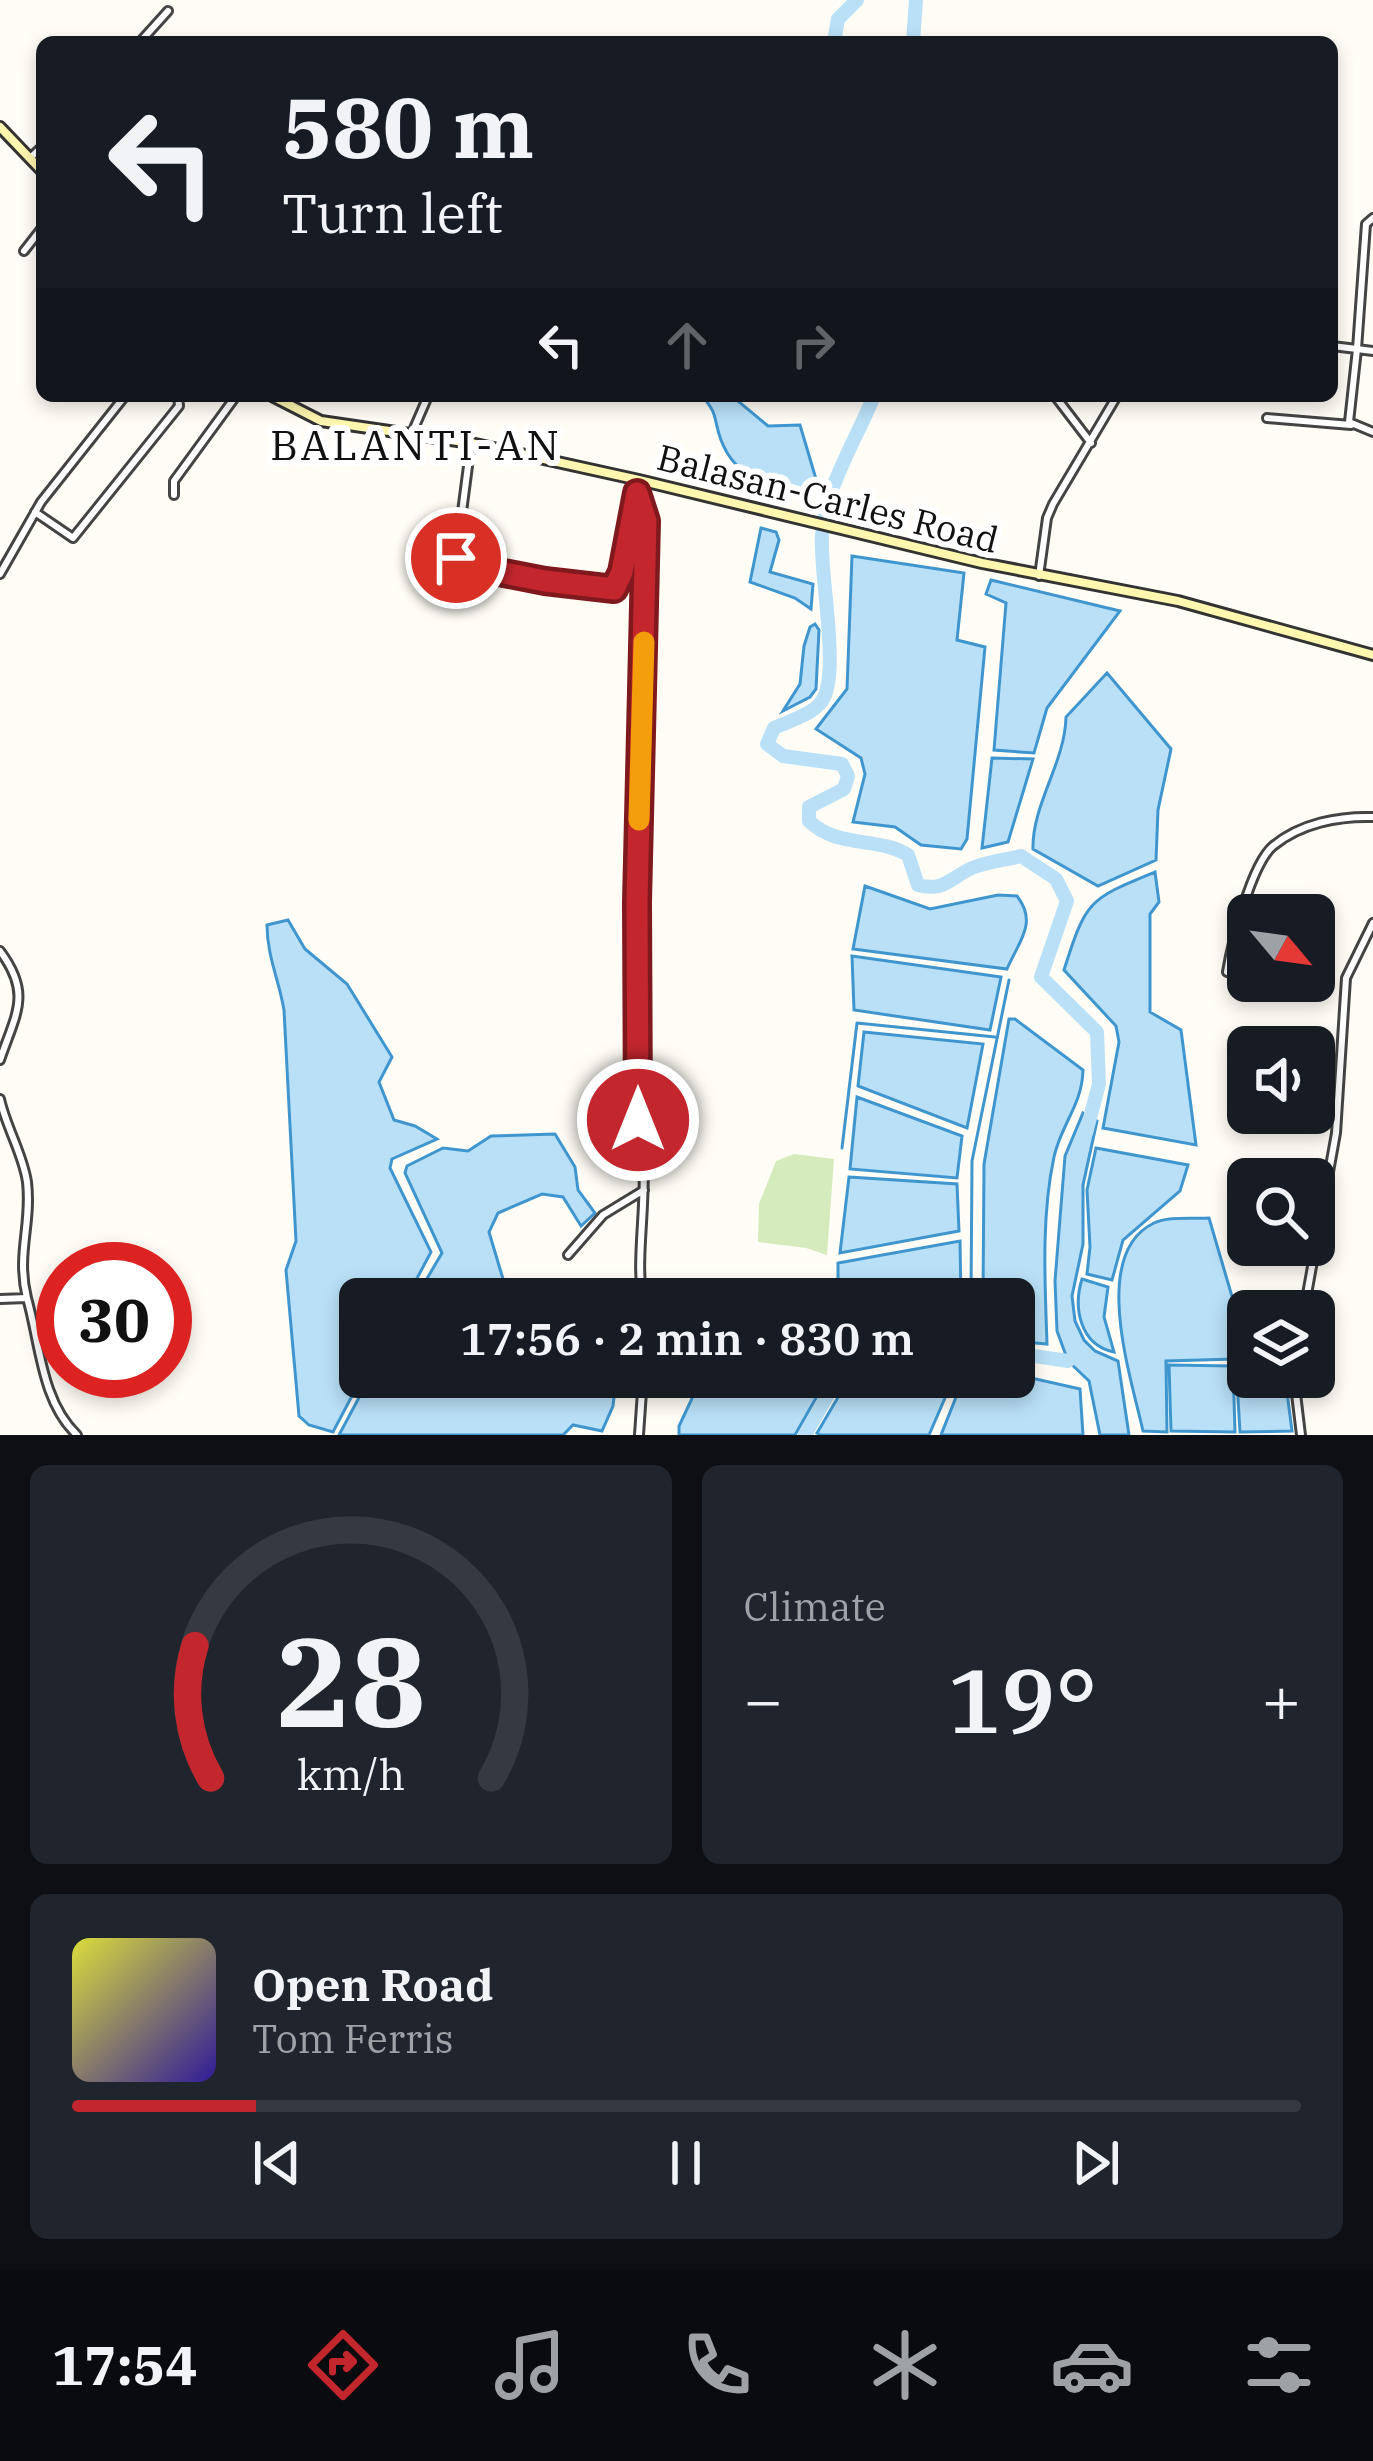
<!DOCTYPE html>
<html lang="en">
<head>
<meta charset="utf-8">
<style>
  body { margin:0; font-family:"IBM Plex Serif",serif; background:#20242c; color:#f1f3f6; height:100vh; display:flex; flex-direction:column; font-size:45px; white-space:nowrap }
  * { box-sizing:border-box; margin:0 }
  p { font-size:39px; color:#9ea1a6 }
  .icon { flex:none; width:66px; height:66px; fill:none; stroke:currentColor; stroke-width:2; stroke-linecap:round; stroke-linejoin:round }
  .map { position:relative; height:1435px; overflow:hidden }
  .side { display:flex; flex-direction:column; gap:30px; padding:30px; background:#0d0f14; flex:1 }
  .side>* { flex:none }
  .guide { position:absolute; left:36px; top:36px; width:1302px; height:366px; border-radius:18px; box-shadow:0 6px 18px #0003; background:#171b24; color:#f1f3f6; overflow:hidden }
  .needle { width:78px; rotate:119deg }
  .fabs { position:absolute; left:1227px; top:894px; display:grid; gap:24px }
  .fabs a { display:grid; place-items:center; width:108px; height:108px; border-radius:18px; background:#171b24; box-shadow:0 6px 18px #0003; font-size:60px }
  .speed { position:absolute; left:36px; top:1242px; display:flex; gap:24px; font-size:60px; font-weight:700; text-align:center }
  .speed>* { display:grid; place-content:center; width:156px; height:156px; border-radius:50%; background:#171b24; box-shadow:0 6px 18px #0003; line-height:1 }
  .speed .limit { border:18px solid #d22; background:#fff; color:#111 }
  .pin { position:absolute; display:grid; place-items:center; width:102px; height:102px; color:#fff; margin:-51px; border:6px solid #fff; border-radius:50%; box-shadow:0 3px 12px #0007 }
  .me { position:absolute; width:132px; margin:-66px; rotate:0deg; stroke-linejoin:round; filter:drop-shadow(0 0 9px #0008) }
  .turn { display:flex; align-items:center; gap:42px; height:252px; padding:0 48px; font-size:54px }
  .turn .icon { width:156px; height:156px; stroke-width:2.5 }
  .turn b { display:block; font-size:84px; line-height:102px }
  .lanes { display:flex; align-items:center; height:114px; padding:0 48px; background:#0003; justify-content:center; gap:60px; direction:ltr }
  .lanes .off { opacity:.35 }
  .big { font-size:90px; font-weight:600; line-height:1.1 }
  .side .widget { flex:1; display:flex; flex-direction:column; justify-content:center; gap:18px; min-width:0; padding:0 42px; border-radius:18px; background:#20242c }
  .side .dial { align-items:center; gap:0 }
  .dial svg { height:312px; overflow:visible; fill:none; stroke:#363941; stroke-width:7; stroke-linecap:round; text-anchor:middle }
  .dial text { fill:#f1f3f6; stroke:none }
  .song { display:flex; align-items:center; gap:36px }
  .cover { width:144px; height:144px; border-radius:18px; background:linear-gradient(135deg,hsl(60 70% 55%),hsl(250 70% 35%)) }
  .played { height:12px; border-radius:6px; background:linear-gradient(90deg,#c4262e 15%,#363941 15%) }
  .keys { display:flex; justify-content:space-around; direction:ltr }
  .heat { display:flex; justify-content:space-between; align-items:center; font-size:66px; direction:ltr }
  .side .tiles { flex:1; display:grid; gap:30px; grid-template-columns:1fr 1fr }
  .widget:last-child { grid-column:span 2 }
  .trip { position:absolute; left:339px; top:1278px; width:696px; height:120px; border-radius:18px; background:#171b24; box-shadow:0 6px 18px #0003; font-weight:600; line-height:120px; text-align:center }
  .menu { display:flex; height:192px; justify-content:space-around; align-items:center; background:#090b0e; color:#9ea1a6 }
  .menu .icon { width:84px; height:84px }
  .menu .on { color:#c4262e }
  .menu b { font-size:54px; color:#f1f3f6 }
  .map>svg:first-child { display:block }
  .green { fill:#d5ebbd }
  .water { fill:#b9e0f7; stroke:#3f96cf; stroke-width:3 }
  .lines { fill:none; stroke-linecap:round; stroke-linejoin:round }
  .stream { stroke:#3f96cf; stroke-width:3 }
  .river { stroke:#b9e0f7; stroke-width:14 }
  .street-casing { stroke:#444; stroke-width:12 }
  .secondary-casing { stroke:#333; stroke-width:14 }
  .street { stroke:#fff; stroke-width:6 }
  .secondary { stroke:#fff6b0; stroke-width:8 }
  .route-casing { stroke:#7f191e; stroke-width:30 }
  .route { stroke:#c4262e; stroke-width:21 }
  .slow { stroke:#f59e0b; stroke-width:21 }
  .labels { text-anchor:middle; dominant-baseline:central; stroke-width:12; stroke-linejoin:round; paint-order:stroke }
  .street-label { font-size:36px; fill:#111; stroke:#fff }
  .quarter-label { font-size:42px; letter-spacing:3px; fill:#111; stroke:#fff }
</style>
</head>
<body>
<div class="map">
<svg width="1373" height="1435" viewBox="0 0 1373 1435">
  <rect width="100%" height="100%" fill="#fffdf5"/>
  <path class="green" d="M 794,1154 L 834,1159 L 827,1255 L 806,1248 L 758,1242 L 759,1204 L 776,1161 Z"/>
  <path class="water" d="M 702,396 L 732,396 L 768,426 L 800,425 L 819,489 C 777,486 738,485 721,440 C 713,419 719,415 702,396 Z
    M 761,528 L 776,532 L 779,540 L 770,572 L 813,584 L 811,609 L 795,598 L 750,582 Z
    M 852,556 L 964,573 L 957,640 L 985,647 L 967,839 L 961,849 L 921,845 L 895,827 L 853,822 L 865,774 L 861,758 L 816,729 L 847,689 Z
    M 991,580 L 1120,611 L 1047,708 L 1034,753 L 994,750 L 1006,603 L 986,594 Z
    M 815,624 L 819,630 L 816,689 L 810,697 L 783,711 L 800,684 L 804,646 L 810,627 Z
    M 1107,673 L 1171,749 L 1158,810 L 1156,860 L 1098,886 L 1033,849 C 1032,804 1065,763 1066,717 Z
    M 992,758 L 1033,759 L 1008,842 L 982,848 Z
    M 1155,872 L 1159,902 L 1150,914 L 1150,1012 L 1181,1030 L 1196,1145 L 1103,1128 L 1119,1042 L 1116,1026 L 1064,970 C 1086,900 1089,899 1155,872 Z
    M 865,886 L 930,909 L 998,895 L 1017,896 C 1038,923 1019,941 1007,969 L 853,949 Z
    M 288,920 L 305,949 L 347,984 L 392,1057 L 379,1082 L 394,1120 L 415,1126 L 437,1139 L 392,1159 L 390,1168 L 431,1252 L 406,1299 L 360,1299 L 362,1377 L 333,1432 L 309,1425 L 299,1416 L 286,1270 L 296,1241 L 284,1010 C 279,980 267,956 267,925 Z
    M 852,956 L 1001,977 L 990,1030 L 854,1010 Z
    M 1009,1019 L 1015,1019 L 1083,1070 C 1082,1106 1061,1124 1054,1157 C 1041,1217 1045,1284 1047,1344 L 1014,1341 L 1014,1299 L 983,1299 L 984,1164 Z
    M 864,1032 L 983,1044 L 967,1128 L 858,1086 Z
    M 857,1097 L 962,1136 L 957,1178 L 850,1169 Z
    M 1083,1113 L 1097,1121 L 1083,1185 L 1083,1244 L 1072,1296 L 1075,1321 L 1084,1340 L 1095,1351 L 1118,1361 L 1129,1435 L 1100,1435 L 1089,1381 L 1068,1361 L 1057,1331 L 1055,1281 L 1065,1156 Z
    M 555,1134 L 575,1167 L 578,1190 L 595,1213 L 581,1226 L 563,1197 L 542,1194 L 498,1213 L 489,1232 L 509,1299 L 415,1299 L 442,1253 L 405,1173 L 407,1166 L 443,1148 L 468,1151 L 491,1136 Z
    M 1096,1148 L 1188,1165 L 1180,1191 L 1123,1240 L 1112,1280 L 1087,1274 L 1090,1247 L 1087,1190 Z
    M 849,1177 L 957,1184 L 959,1231 L 840,1253 Z
    M 1209,1218 L 1243,1334 L 1235,1359 L 1166,1361 L 1167,1432 L 1143,1431 C 1132,1380 1089,1254 1154,1223 C 1167,1216 1193,1219 1209,1218 Z
    M 960,1241 L 961,1299 L 838,1299 L 838,1263 Z
    M 1082,1279 L 1108,1287 L 1104,1317 L 1114,1352 C 1080,1345 1073,1308 1082,1279 Z
    M 1169,1365 L 1233,1366 L 1235,1432 L 1171,1431 Z
    M 1236,1365 L 1248,1365 L 1248,1377 L 1285,1377 L 1292,1431 L 1240,1432 Z
    M 1014,1374 L 1080,1389 L 1083,1435 L 941,1435 L 964,1377 Z
    M 370,1377 L 606,1377 L 615,1388 L 613,1406 L 602,1431 L 573,1425 L 563,1435 L 339,1435 Z
    M 702,1377 L 828,1377 L 795,1435 L 679,1435 L 679,1426 Z
    M 850,1377 L 954,1377 L 929,1435 L 820,1435 L 817,1433 Z"/>
  <g class="lines">
    <path class="stream" d="M 842,1148 L 857,1023 L 995,1037
      M 971,1299 L 972,1161 L 1009,980"/>
    <path class="river" d="M 834,42 L 838,19 L 857,0
      M 913,42 L 916,0
      M 874,396 C 856,440 825,488 822,535 C 819,572 841,673 822,701 C 812,715 789,721 774,728 L 767,744 L 783,756 L 842,764 L 848,776 L 844,789 L 809,807 L 809,821 C 838,849 877,836 908,855 L 918,885 C 944,892 950,878 972,868 C 986,862 1005,860 1021,856 L 1056,879 L 1067,901 L 1041,977 L 1097,1032 L 1099,1084 L 1086,1133
      M 1014,1353 L 1068,1361
      M 805,1435 L 838,1377"/>
    <defs>
      <path id="street" d="M 140,42 L 168,11
        M 30,158 L 42,147
        M 24,251 L 42,228
        M 1332,346 L 1357,349 L 1366,224 L 1373,218
        M 1373,351 L 1357,349 L 1349,422 L 1373,432
        M 1055,396 L 1091,443
        M 1267,418 L 1351,425
        M 412,433 L 428,396
        M 471,443 L 456,558 L 465,565 L 614,589 L 622,572 L 639,480
        M 637,493 L 646,521 C 642,729 623,946 643,1153 C 647,1203 636,1252 642,1299
        M 174,495 L 174,481 L 236,396
        M 35,512 L 73,538 L 179,406 L 178,396
        M 0,574 L 41,502 L 125,396
        M 1039,576 L 1047,518 L 1053,504 L 1117,396
        M 0,951 C 32,994 16,1013 0,1060
        M 1227,972 C 1232,942 1251,865 1273,846 C 1301,823 1339,816 1373,817
        M 0,1099 C 6,1127 23,1154 27,1182 C 32,1225 16,1254 27,1298
        M 568,1255 L 603,1215 L 644,1190
        M 0,1299 L 27,1298 C 40,1343 41,1401 77,1435
        M 1304,1311 L 1336,1133 L 1346,978 L 1373,923
        M 1294,1377 L 1301,1435
        M 639,1435 L 643,1377"/>
      <path id="secondary" d="M 0,127 L 42,171
        M 272,396 L 321,421 L 471,443 L 639,480 L 982,563 L 1178,601 L 1373,655"/>
    </defs>
    <use href="#street" class="street-casing"/>
    <use href="#secondary" class="secondary-casing"/>
    <use href="#street" class="street"/>
    <use href="#secondary" class="secondary"/>
  </g>
  <g class="lines">
    <defs>
      <path id="route" d="M 456,558 L 458,564 L 545,581 L 614,589 L 622,572 L 637,493 L 646,521 L 637,902 L 638,1120"/>
    </defs>
    <use href="#route" class="route-casing"/>
    <use href="#route" class="route"/>
    <path class="slow" d="M 639,820 L 644,642"/>
  </g>
  <g class="labels">
    <g class="street-label">
      <text transform="translate(828 498) rotate(14)">Balasan-Carles Road</text>
    </g>
    <g class="quarter-label">
      <text x="416" y="444">BALANTI-AN</text>
    </g>
  </g>
</svg>
<div class="fabs">
<a><svg class="needle" viewBox="-14 -14 28 28"><path d="M0-13l5 13h-10z" fill="#e53935"/><path d="M0 13l5-13h-10z" fill="#9ea1a6"/></svg></a>
<a><svg class="icon" aria-label="sound" viewBox="0 0 24 24"><path d="M4 9h4l5-4v14l-5-4H4zM17 9q2 3 0 6"/></svg></a>
<a><svg class="icon" aria-label="search" viewBox="0 0 24 24"><circle cx="10" cy="10" r="6"/><path d="M15 15l6 6"/></svg></a>
<a><svg class="icon" aria-label="layers" viewBox="0 0 24 24"><path d="M12 4l9 5-9 5-9-5zM3 14l9 5 9-5"/></svg></a>
</div>
<div class="speed"><div class="limit">30</div></div>
<div class="pin" style="left:456px;top:558px;background:#d93025"><svg class="icon" aria-label="arrive" viewBox="0 0 24 24"><path d="M6 21V4h12l-3 4 3 4H6"/></svg></div>
<svg class="me" style="left:638px;top:1120px" viewBox="-20 -20 40 40"><circle r="17" fill="#c4262e" stroke="#fff" stroke-width="3"/><path d="M0-11L8 9 0 5-8 9z" fill="#fff"/></svg>
<div class="trip">17:56 · 2 min · 830 m</div>
<div class="guide">
<div class="turn"><svg class="icon" aria-label="left" viewBox="0 0 24 24"><path d="M17 20v-9H6M10 6l-5 5 5 5"/></svg><div><b>580 m</b>Turn left</div></div>
<div class="lanes"><svg class="icon" aria-label="left" viewBox="0 0 24 24"><path d="M17 20v-9H6M10 6l-5 5 5 5"/></svg><svg class="icon off" aria-label="ahead" viewBox="0 0 24 24"><path d="M12 20V5M6 11l6-6 6 6"/></svg><svg class="icon off" aria-label="right" viewBox="0 0 24 24"><path d="M7 20v-9h11M14 6l5 5-5 5"/></svg></div>
</div>
</div>
<section class="side">
<div class="tiles">
<div class="widget dial"><svg viewBox="0 0 100 80">
<path d="M14 69A42 42 0 1 1 86 69"/>
<path d="M14 69A42 42 0 0 1 10 35" stroke="#c4262e"/>
<text x="50" y="56" font-size="32" font-weight="700">28</text>
<text x="50" y="72" font-size="11">km/h</text>
</svg></div>
<div class="widget"><p>Climate</p>
<div class="heat"><a>−</a><b class="big">19°</b><a>+</a></div>
</div>
<div class="widget">
<div class="song"><i class="cover"></i><div><b>Open Road</b><p>Tom Ferris</p></div></div>
<div class="played"></div>
<div class="keys"><svg class="icon" aria-label="previous" viewBox="0 0 24 24"><path d="M18 5L8 12l10 7zM5 5v14"/></svg><svg class="icon" aria-label="pause" viewBox="0 0 24 24"><path d="M8 5v14M16 5v14"/></svg><svg class="icon" aria-label="next" viewBox="0 0 24 24"><path d="M6 5l10 7-10 7zM19 5v14"/></svg></div>
</div>
</div>
</section>
<nav class="menu">
<b>17:54</b>
<svg class="icon on" aria-label="directions" viewBox="0 0 24 24"><path d="M12 3l9 9-9 9-9-9zM9 14v-3h6M13 9l2 2-2 2"/></svg>
<svg class="icon" aria-label="music" viewBox="0 0 24 24"><path d="M9 18V5l10-2v13"/><circle cx="6" cy="18" r="3"/><circle cx="16" cy="16" r="3"/></svg>
<svg class="icon" aria-label="phone" viewBox="0 0 24 24"><path d="M5 4h4l2 5-3 2q2 4 5 5l2-3 5 2v4C11 20 4 13 5 4z"/></svg>
<svg class="icon" aria-label="climate" viewBox="0 0 24 24"><path d="M12 3v18M4 7l16 10M4 17L20 7"/></svg>
<svg class="icon" aria-label="car" viewBox="0 0 24 24"><path d="M5 17H2v-5l4-1 3-4h7l3 4 3 1v5h-3M9 17h6M6 11h13"/><circle cx="7" cy="17" r="2"/><circle cx="17" cy="17" r="2"/></svg>
<svg class="icon" aria-label="filters" viewBox="0 0 24 24"><path d="M4 7h16M4 17h16"/><circle cx="9" cy="7" r="2"/><circle cx="15" cy="17" r="2"/></svg>
</nav>
</body>
</html>
